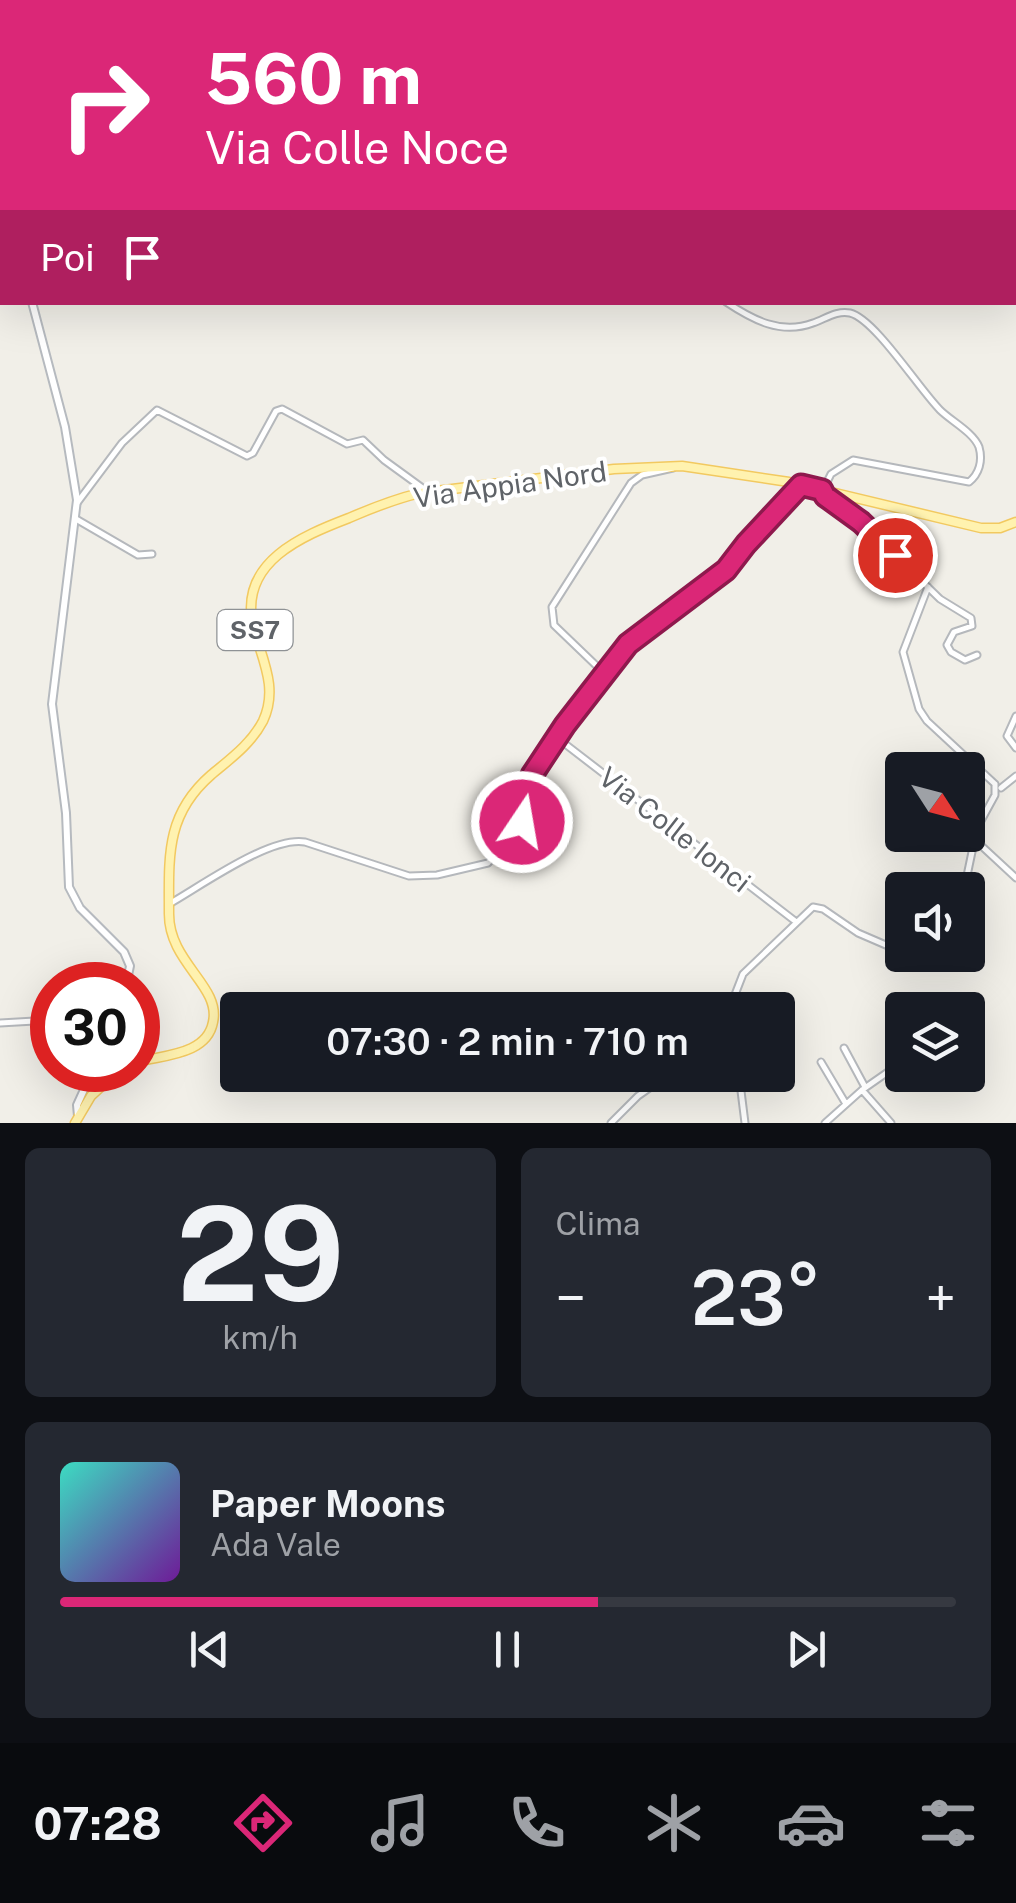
<!DOCTYPE html>
<html lang="it">
<head>
<meta charset="utf-8">
<style>
  body { margin:0; font-family:"Public Sans",sans-serif; background:#242831; color:#f1f3f6; height:100vh; display:flex; flex-direction:column; font-size:38px; white-space:nowrap }
  * { box-sizing:border-box; margin:0 }
  p { font-size:32px; color:#9ea1a6 }
  .icon { flex:none; width:55px; height:55px; fill:none; stroke:currentColor; stroke-width:2; stroke-linecap:round; stroke-linejoin:round }
  .map { position:relative; height:1123px; overflow:hidden }
  .details { display:flex; flex-direction:column; gap:25px; padding:25px; background:#0d0f14; flex:1 }
  .details>* { flex:none }
  .banner { position:absolute; left:0px; top:0px; width:1018px; height:305px; box-shadow:0 10px 40px #0002; background:#db2777; color:#fff; overflow:hidden }
  .needle { width:65px; rotate:126deg }
  .tools { position:absolute; left:885px; top:752px; display:grid; gap:20px }
  .tools a { display:grid; place-items:center; width:100px; height:100px; border-radius:10px; background:#171b24; box-shadow:0 10px 40px #0002; font-size:50px }
  .speed { position:absolute; left:30px; top:962px; display:flex; gap:20px; font-size:50px; font-weight:700; text-align:center }
  .speed>* { display:grid; place-content:center; width:130px; height:130px; border-radius:50%; background:#171b24; box-shadow:0 10px 40px #0002; line-height:1 }
  .speed .limit { border:15px solid #d22; background:#fff; color:#111 }
  .pin { position:absolute; display:grid; place-items:center; width:85px; height:85px; color:#fff; margin:-42px; border:5px solid #fff; border-radius:50%; box-shadow:0 2px 10px #0007 }
  .me { position:absolute; width:110px; margin:-55px; rotate:12deg; stroke-linejoin:round; filter:drop-shadow(0 0 8px #0008) }
  .turn { display:flex; align-items:center; gap:35px; height:210px; padding:0 40px; font-size:45px }
  .turn .icon { width:130px; height:130px; stroke-width:2.5 }
  .turn b { display:block; font-size:70px; line-height:85px }
  .then { display:flex; align-items:center; height:95px; padding:0 40px; background:#0003; gap:20px; font-size:38px }
  .big { font-size:75px; font-weight:600; line-height:1.1 }
  .details .tile { flex:1; display:flex; flex-direction:column; justify-content:center; gap:15px; min-width:0; padding:0 35px; border-radius:15px; background:#242831 }
  .details .dial { align-items:center; gap:0 }
  .dial b { font-size:130px; line-height:1 }
  .song { display:flex; align-items:center; gap:30px }
  .cover { width:120px; height:120px; border-radius:15px; background:linear-gradient(135deg,hsl(170 70% 55%),hsl(280 70% 35%)) }
  .played { height:10px; border-radius:5px; background:linear-gradient(90deg,#db2777 60%,#363941 60%) }
  .keys { display:flex; justify-content:space-around; direction:ltr }
  .heat { display:flex; justify-content:space-between; align-items:center; font-size:55px; direction:ltr }
  .details .tiles { flex:1; display:grid; gap:25px; grid-template-columns:1fr 1fr }
  .tile:last-child { grid-column:span 2 }
  .trip { position:absolute; left:220px; top:992px; width:575px; height:100px; border-radius:10px; background:#171b24; box-shadow:0 10px 40px #0002; font-weight:600; line-height:100px; text-align:center }
  .tabs { display:flex; height:160px; justify-content:space-around; align-items:center; background:#090b0e; color:#9ea1a6 }
  .tabs .icon { width:70px; height:70px }
  .tabs .on { color:#db2777 }
  .tabs b { font-size:45px; color:#f1f3f6 }
  .map>svg:first-child { display:block }
  .lines { fill:none; stroke-linecap:round; stroke-linejoin:round }
  .minor-casing { stroke:#b5b8bc; stroke-width:9 }
  .secondary-casing { stroke:#b6babf; stroke-width:10 }
  .primary-casing { stroke:#f2c960; stroke-width:11 }
  .minor { stroke:#fff; stroke-width:5 }
  .secondary { stroke:#fff; stroke-width:6 }
  .primary { stroke:#fff2af; stroke-width:8 }
  .route-casing { stroke:#8e194d; stroke-width:25 }
  .route { stroke:#db2777; stroke-width:18 }
  .labels { text-anchor:middle; dominant-baseline:central; stroke-width:8; stroke-linejoin:round; paint-order:stroke }
  .shield { fill:#fff; stroke:#8f9295; stroke-width:2.5 }
  .shield-label { font-size:25px; font-weight:bold; fill:#5f6368 }
  .street-label { font-size:28px; fill:#5f6368; stroke:#fff }
</style>
</head>
<body>
<div class="map">
<svg width="1016" height="1123" viewBox="0 0 1016 1123">
  <rect width="100%" height="100%" fill="#f1efe8"/>
  <g class="lines">
    <defs>
      <path id="minor" d="M 385,0 L 387,2
        M 556,0 L 558,2
        M 726,302 C 753,320 781,335 813,323 C 825,319 837,310 850,313 C 875,319 919,389 940,410 C 951,421 973,432 979,447 C 983,461 979,474 969,482 L 853,460 L 831,474 L 822,492 L 865,526 L 940,599 L 971,618 L 972,626 L 954,632 L 947,645 L 951,652 L 965,660 L 977,655
        M 77,503 L 122,443 L 157,410 L 247,456 L 253,453 L 276,411 L 282,409 L 347,444 L 363,440 L 384,460 L 428,492
        M 76,519 L 138,555 L 152,554
        M 928,587 L 903,652 L 919,709 L 927,721 L 995,784
        M 604,673 L 554,625 L 552,607 L 631,483 L 642,475 L 673,468
        M 1016,716 L 1007,736 L 1016,748
        M 556,737 L 795,921
        M 1001,788 L 1016,776
        M 974,839 L 1016,878
        M 964,890 L 977,828 L 995,795 L 995,784
        M 169,904 C 201,886 270,836 305,842 L 409,876 L 437,875 L 488,863 L 521,824 L 526,787 L 547,751 L 619,653 L 647,627 L 726,570 L 748,541 L 801,485
        M 729,1010 L 743,974 L 813,907 L 823,909 L 858,933 L 902,952
        M 0,1023 L 52,1020
        M 778,1047 L 784,1046
        M 844,1048 L 865,1087
        M 821,1062 L 846,1104
        M 739,1075 L 745,1123
        M 862,1090 L 891,1123
        M 611,1123 L 638,1096 L 668,1075
        M 825,1123 L 862,1090 L 895,1067"/>
      <path id="secondary" d="M 0,108 L 2,111
        M 32,302 L 65,427 L 77,500 L 52,704 L 66,813 L 69,887 L 80,908 L 124,952 L 130,966 L 126,985
        M 78,1116 L 77,1105 L 93,1070"/>
      <path id="primary" d="M 138,1062 C 163,1055 207,1055 213,1022 C 221,986 169,963 169,914 C 169,857 165,815 211,775 C 230,759 251,744 263,721 C 279,687 261,658 253,625 C 239,562 302,536 349,518 C 372,508 395,499 420,493 L 614,469 L 682,466 L 789,482 L 981,528 L 1000,528 L 1016,522
        M 75,1123 L 91,1096 L 119,1070"/>
    </defs>
    <use href="#minor" class="minor-casing"/>
    <use href="#secondary" class="secondary-casing"/>
    <use href="#primary" class="primary-casing"/>
    <use href="#minor" class="minor"/>
    <use href="#secondary" class="secondary"/>
    <use href="#primary" class="primary"/>
  </g>
  <g class="lines">
    <defs>
      <path id="route" d="M 522,822 L 524,793 L 532,775 L 565,725 L 628,644 L 726,570 L 746,544 L 801,485 L 822,490 L 825,496 L 861,522 L 895,555"/>
    </defs>
    <use href="#route" class="route-casing"/>
    <use href="#route" class="route"/>
  </g>
  <g class="labels">
    <rect class="shield" x="217.5" y="610" width="75" height="40" rx="8"/>
    <g class="shield-label">
      <text x="255" y="630">SS7</text>
    </g>
    <g class="street-label">
      <text transform="translate(510 484) rotate(-8)">Via Appia Nord</text>
      <text transform="translate(675 829) rotate(38)">Via Colle Ionci</text>
    </g>
  </g>
</svg>
<div class="tools">
<a><svg class="needle" viewBox="-14 -14 28 28"><path d="M0-13l5 13h-10z" fill="#e53935"/><path d="M0 13l5-13h-10z" fill="#9ea1a6"/></svg></a>
<a><svg class="icon" aria-label="sound" viewBox="0 0 24 24"><path d="M4 9h4l5-4v14l-5-4H4zM17 9q2 3 0 6"/></svg></a>
<a><svg class="icon" aria-label="layers" viewBox="0 0 24 24"><path d="M12 4l9 5-9 5-9-5zM3 14l9 5 9-5"/></svg></a>
</div>
<div class="speed"><div class="limit">30</div></div>
<div class="pin" style="left:895px;top:555px;background:#d93025"><svg class="icon" aria-label="arrive" viewBox="0 0 24 24"><path d="M6 21V4h12l-3 4 3 4H6"/></svg></div>
<svg class="me" style="left:522px;top:822px" viewBox="-20 -20 40 40"><circle r="17" fill="#db2777" stroke="#fff" stroke-width="3"/><path d="M0-11L8 9 0 5-8 9z" fill="#fff"/></svg>
<div class="trip">07:30 · 2 min · 710 m</div>
<div class="banner">
<div class="turn"><svg class="icon" aria-label="right" viewBox="0 0 24 24"><path d="M7 20v-9h11M14 6l5 5-5 5"/></svg><div><b>560 m</b>Via Colle Noce</div></div>
<div class="then">Poi<svg class="icon" aria-label="arrive" viewBox="0 0 24 24"><path d="M6 21V4h12l-3 4 3 4H6"/></svg></div>
</div>
</div>
<section class="details">
<div class="tiles">
<div class="tile dial"><b>29</b><p>km/h</p></div>
<div class="tile"><p>Clima</p>
<div class="heat"><a>−</a><b class="big">23°</b><a>+</a></div>
</div>
<div class="tile">
<div class="song"><i class="cover"></i><div><b>Paper Moons</b><p>Ada Vale</p></div></div>
<div class="played"></div>
<div class="keys"><svg class="icon" aria-label="previous" viewBox="0 0 24 24"><path d="M18 5L8 12l10 7zM5 5v14"/></svg><svg class="icon" aria-label="pause" viewBox="0 0 24 24"><path d="M8 5v14M16 5v14"/></svg><svg class="icon" aria-label="next" viewBox="0 0 24 24"><path d="M6 5l10 7-10 7zM19 5v14"/></svg></div>
</div>
</div>
</section>
<nav class="tabs">
<b>07:28</b>
<svg class="icon on" aria-label="directions" viewBox="0 0 24 24"><path d="M12 3l9 9-9 9-9-9zM9 14v-3h6M13 9l2 2-2 2"/></svg>
<svg class="icon" aria-label="music" viewBox="0 0 24 24"><path d="M9 18V5l10-2v13"/><circle cx="6" cy="18" r="3"/><circle cx="16" cy="16" r="3"/></svg>
<svg class="icon" aria-label="phone" viewBox="0 0 24 24"><path d="M5 4h4l2 5-3 2q2 4 5 5l2-3 5 2v4C11 20 4 13 5 4z"/></svg>
<svg class="icon" aria-label="climate" viewBox="0 0 24 24"><path d="M12 3v18M4 7l16 10M4 17L20 7"/></svg>
<svg class="icon" aria-label="car" viewBox="0 0 24 24"><path d="M5 17H2v-5l4-1 3-4h7l3 4 3 1v5h-3M9 17h6M6 11h13"/><circle cx="7" cy="17" r="2"/><circle cx="17" cy="17" r="2"/></svg>
<svg class="icon" aria-label="filters" viewBox="0 0 24 24"><path d="M4 7h16M4 17h16"/><circle cx="9" cy="7" r="2"/><circle cx="15" cy="17" r="2"/></svg>
</nav>
</body>
</html>
